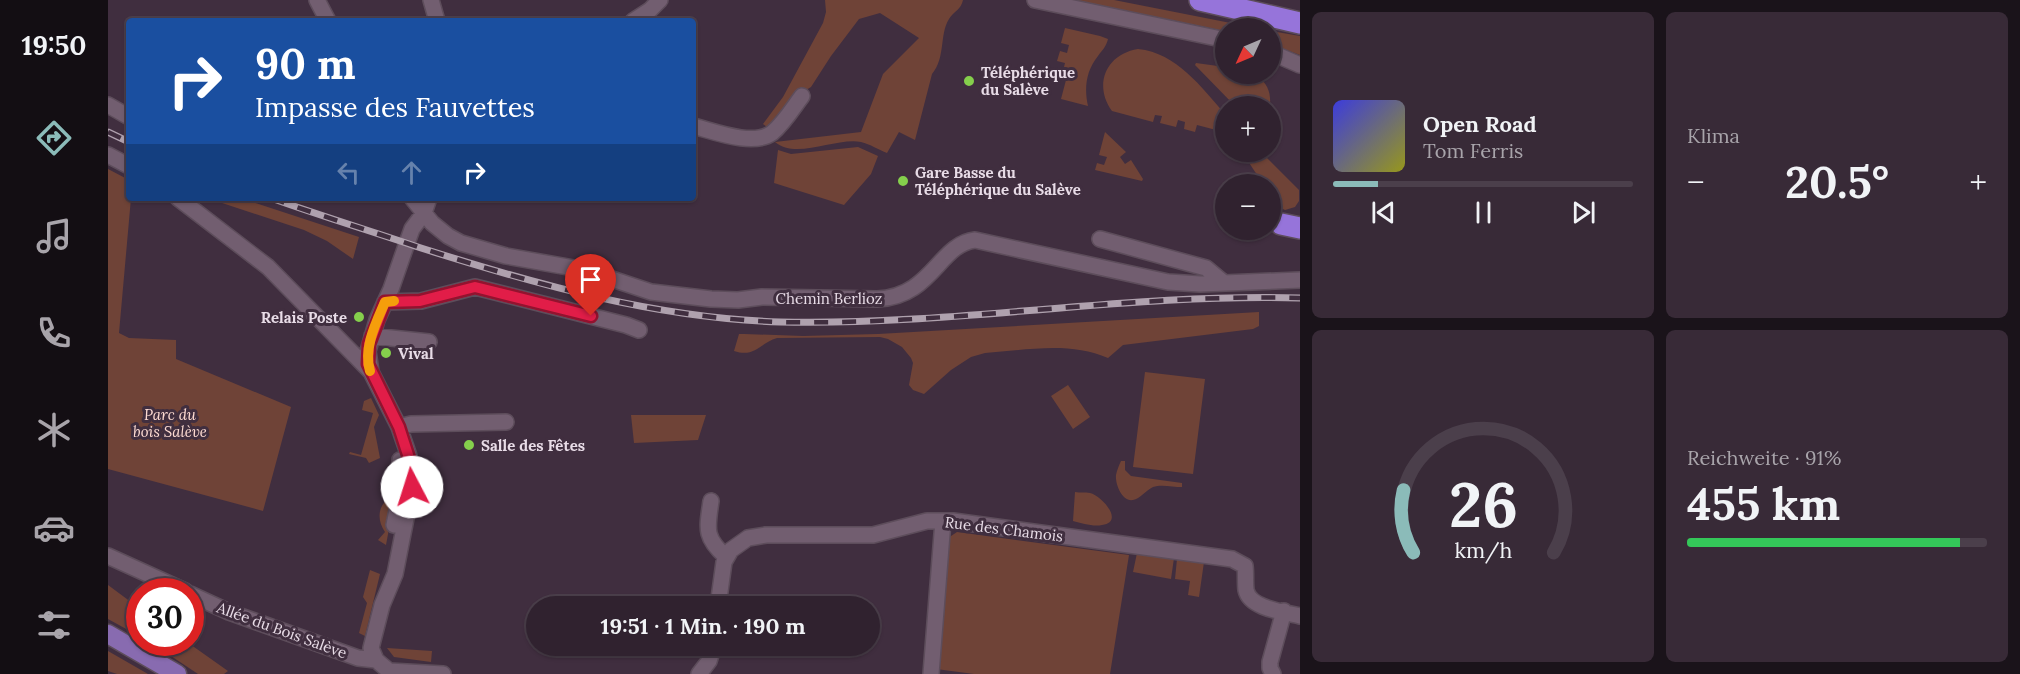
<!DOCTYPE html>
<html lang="de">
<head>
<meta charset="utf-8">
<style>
  body { margin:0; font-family:Lora,serif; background:#382a37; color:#f1f3f6; height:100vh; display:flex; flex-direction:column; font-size:22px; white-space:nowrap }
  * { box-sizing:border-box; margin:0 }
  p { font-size:20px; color:#a8a4aa }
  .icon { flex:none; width:33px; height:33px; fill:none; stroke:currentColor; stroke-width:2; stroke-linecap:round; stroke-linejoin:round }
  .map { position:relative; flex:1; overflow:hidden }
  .details { display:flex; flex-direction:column; gap:12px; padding:12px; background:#1a131a; width:720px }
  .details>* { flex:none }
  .hud { position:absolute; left:18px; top:18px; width:570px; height:183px; border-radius:6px; box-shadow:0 2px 4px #0004,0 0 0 2px #4b3f4b; background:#1a4fa0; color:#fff; overflow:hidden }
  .needle { width:39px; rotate:226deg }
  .buttons { position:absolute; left:1107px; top:18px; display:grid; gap:12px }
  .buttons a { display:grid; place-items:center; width:66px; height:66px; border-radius:50%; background:#30222f; box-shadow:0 2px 4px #0004,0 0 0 2px #4b3f4b; font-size:30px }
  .speed { position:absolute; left:18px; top:578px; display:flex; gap:12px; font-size:30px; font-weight:700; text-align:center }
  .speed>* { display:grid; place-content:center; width:78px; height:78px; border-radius:50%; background:#30222f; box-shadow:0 2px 4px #0004,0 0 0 2px #4b3f4b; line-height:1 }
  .speed .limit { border:9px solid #d22; background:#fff; color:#111 }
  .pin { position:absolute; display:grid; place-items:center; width:51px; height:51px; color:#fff; margin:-62px -26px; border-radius:50% 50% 50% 0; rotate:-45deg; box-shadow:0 0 6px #0007 }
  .pin .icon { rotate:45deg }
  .me { position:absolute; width:66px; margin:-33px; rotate:355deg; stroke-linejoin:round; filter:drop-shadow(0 0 4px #0008) }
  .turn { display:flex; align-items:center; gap:21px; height:126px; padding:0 30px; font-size:27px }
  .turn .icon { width:78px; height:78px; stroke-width:2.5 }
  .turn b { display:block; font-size:42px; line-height:51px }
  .lanes { display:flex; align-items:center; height:57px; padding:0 30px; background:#0003; justify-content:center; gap:30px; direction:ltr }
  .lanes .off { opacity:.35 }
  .big { font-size:45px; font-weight:700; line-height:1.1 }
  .details .widget { flex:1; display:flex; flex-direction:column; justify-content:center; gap:9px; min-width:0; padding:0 21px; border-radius:9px; background:#382a37 }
  .details .dial { align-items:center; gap:0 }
  .dial svg { height:156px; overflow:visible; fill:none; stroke:#4b3f4b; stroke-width:7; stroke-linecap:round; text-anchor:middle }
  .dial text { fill:#f1f3f6; stroke:none }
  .song { display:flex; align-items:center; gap:18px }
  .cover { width:72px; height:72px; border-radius:9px; background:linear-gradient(135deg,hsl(240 70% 55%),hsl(60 70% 35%)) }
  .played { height:6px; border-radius:3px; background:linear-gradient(90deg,#8bbbb9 15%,#4b3f4b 15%) }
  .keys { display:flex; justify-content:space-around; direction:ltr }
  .heat { display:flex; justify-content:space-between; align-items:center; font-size:33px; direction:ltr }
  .charge { height:9px; border-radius:4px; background:linear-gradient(90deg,#34c759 91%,#4b3f4b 0) }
  .details .tiles { flex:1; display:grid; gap:12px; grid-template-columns:repeat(2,1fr) }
  .trip { position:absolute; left:418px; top:596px; width:354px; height:60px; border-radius:30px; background:#30222f; box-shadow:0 2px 4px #0004,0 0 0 2px #4b3f4b; font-weight:700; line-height:60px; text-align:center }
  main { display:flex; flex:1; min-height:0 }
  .tabs { display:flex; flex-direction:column; width:108px; justify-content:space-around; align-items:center; background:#130e13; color:#a8a4aa }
  .tabs .icon { width:42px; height:42px }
  .tabs .current { color:#8bbbb9 }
  .tabs b { font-size:27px; color:#f1f3f6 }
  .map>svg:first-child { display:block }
  .green { fill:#6f4337 }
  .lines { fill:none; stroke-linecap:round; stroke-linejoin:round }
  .minor-casing { stroke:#5d4d5b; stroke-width:18 }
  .major-casing { stroke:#5d4d5b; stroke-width:21 }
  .highway-casing { stroke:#5d4d5b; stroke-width:24 }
  .minor { stroke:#725e70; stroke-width:15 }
  .major { stroke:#886bb0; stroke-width:18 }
  .highway { stroke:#9674da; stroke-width:21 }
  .rail-casing { stroke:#afa1ae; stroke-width:7 }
  .rail { stroke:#402e3f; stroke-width:4.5; stroke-dasharray:14; stroke-linecap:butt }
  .route-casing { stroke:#92132f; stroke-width:15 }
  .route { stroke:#e11d48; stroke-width:10 }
  .slow { stroke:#f59e0b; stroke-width:10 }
  .poi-dot { fill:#85cf4c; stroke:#402e3f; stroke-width:2 }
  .labels { text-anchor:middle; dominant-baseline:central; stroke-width:6; stroke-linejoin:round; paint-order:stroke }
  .poi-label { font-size:15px; font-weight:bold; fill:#e8dce7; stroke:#402e3f; text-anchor:start }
  .street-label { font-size:15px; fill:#e8dce7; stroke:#402e3f }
  .park-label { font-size:15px; font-style:italic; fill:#fddbd2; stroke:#402e3f }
</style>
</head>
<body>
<main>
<nav class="tabs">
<b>19:50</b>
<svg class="icon current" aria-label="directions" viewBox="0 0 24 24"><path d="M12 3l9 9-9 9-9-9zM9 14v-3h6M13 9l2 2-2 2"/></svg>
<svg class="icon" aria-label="music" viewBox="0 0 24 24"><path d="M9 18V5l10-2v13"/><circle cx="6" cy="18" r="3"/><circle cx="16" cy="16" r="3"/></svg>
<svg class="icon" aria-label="phone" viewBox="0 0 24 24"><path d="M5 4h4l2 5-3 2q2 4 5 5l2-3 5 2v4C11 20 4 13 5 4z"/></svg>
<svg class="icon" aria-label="climate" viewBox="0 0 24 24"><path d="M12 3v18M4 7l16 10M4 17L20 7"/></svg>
<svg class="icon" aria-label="car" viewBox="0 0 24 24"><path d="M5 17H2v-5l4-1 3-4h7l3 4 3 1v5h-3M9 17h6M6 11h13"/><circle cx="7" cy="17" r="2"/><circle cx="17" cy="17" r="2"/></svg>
<svg class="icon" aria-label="filters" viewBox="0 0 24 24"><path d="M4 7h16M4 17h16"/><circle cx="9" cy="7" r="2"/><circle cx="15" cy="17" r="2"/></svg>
</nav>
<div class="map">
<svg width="1192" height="674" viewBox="0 0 1192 674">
  <rect width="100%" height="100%" fill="#402e3f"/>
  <path class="green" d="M 717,0 L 855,0 C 853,10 846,11 841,19 C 831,35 838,57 824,74 L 807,140 L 791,132 L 779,153 C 771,150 762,144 753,142 C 729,137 688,160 667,142 L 753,132 L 775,74 L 811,38 L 772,13 L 751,19 L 723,56 L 703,87 L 682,100 L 659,127 L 655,124 L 675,97 L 715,23 L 718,12 Z
    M 966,0 L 1006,0 L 1148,28 L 1118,28 L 1117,31 Z
    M 957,28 L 992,36 L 1000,39 C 998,47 995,49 990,56 C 978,71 976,88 980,106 L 953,99 L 958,80 L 946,77 L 948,70 L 955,71 L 957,63 L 949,61 L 952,51 L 959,53 L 961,45 L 953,43 Z
    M 1163,31 L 1192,36 L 1192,55 L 1163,44 Z
    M 1030,49 C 1069,53 1093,87 1117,114 L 1117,140 L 1110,138 L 1112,131 L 1089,125 L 1087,132 L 1076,129 L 1077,122 L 1070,120 L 1068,127 L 1052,123 L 1054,116 L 1047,115 L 1045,122 L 1004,111 C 985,85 998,54 1030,49 Z
    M 1088,63 L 1117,67 L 1118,74 L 1149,75 C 1160,85 1163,92 1162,106 L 1127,106 L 1087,65 Z
    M 997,132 L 1018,152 L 1012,157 L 1017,164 L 1023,160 L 1035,179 L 1034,181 L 987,170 L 989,163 L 996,165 L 999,157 L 991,155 Z
    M 750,147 L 770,156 L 763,174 L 736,205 L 666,183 L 670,150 L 683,154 Z
    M 1134,152 L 1156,155 L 1191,190 L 1191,201 L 1187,207 L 1177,210 C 1165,205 1162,196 1162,184 L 1155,184 Z
    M 0,169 L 21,180 L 21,198 L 23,198 L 11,333 L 21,338 L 68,340 L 68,359 L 183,407 L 155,511 L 0,469 Z
    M 99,198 L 132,198 L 251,237 L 245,259 L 219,241 L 196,230 Z
    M 1151,312 L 1151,326 L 1145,329 L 1015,345 L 1000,358 C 962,341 918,350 877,353 L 863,357 L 843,370 L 816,394 L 805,390 L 801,385 L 805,363 L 803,358 L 794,347 L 780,339 L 772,337 L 669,338 C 652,343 647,358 626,351 L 631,334 L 636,334 L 695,336 L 770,334 Z
    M 1037,372 L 1097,379 L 1085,474 L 1025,467 Z
    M 960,385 L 982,417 L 965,429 L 943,396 Z
    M 263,398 L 271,415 L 266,427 L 272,458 L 261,463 L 258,458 L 241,454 L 242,452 L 253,455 L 265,413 L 254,410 L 256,401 Z
    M 523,415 L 598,415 L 590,440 L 526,443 Z
    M 1013,461 L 1017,461 L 1017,470 L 1023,476 L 1074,483 L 1074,487 C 1065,487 1053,484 1045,487 C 1038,490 1032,499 1025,500 C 1014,502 1007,484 1008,475 C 1009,470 1011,465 1013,461 Z
    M 286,484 L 289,485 L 278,545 L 270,540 L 277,532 C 268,519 270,504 284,496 L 280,486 Z
    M 967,492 C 972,493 977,492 982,493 C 994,496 1017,522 994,525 C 985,527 974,523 965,521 Z
    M 849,532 L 1021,555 L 1002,674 L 866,674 L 828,669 L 840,538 Z
    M 1029,553 L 1066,558 L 1063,579 L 1025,572 Z
    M 1069,559 L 1096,562 L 1091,597 L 1080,595 L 1082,581 L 1067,579 Z
    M 262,570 L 272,574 L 257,636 L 251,633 L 259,603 L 255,597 Z
    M 0,585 L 31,608 L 31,636 L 0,619 Z
    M 42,642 L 79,642 L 120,671 L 116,674 L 90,674 Z
    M 279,648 L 324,651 L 323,662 L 286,657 Z
    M 0,651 L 40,674 L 9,674 L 0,671 Z"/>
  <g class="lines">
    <defs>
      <path id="minor" d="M 209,0 L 220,21
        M 323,0 L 329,21
        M 927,0 L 1118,40
        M 525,21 L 542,10 L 552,0
        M 1162,52 L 1192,65
        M 0,105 L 21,117
        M 585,126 C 605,131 645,147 664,133 C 676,123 685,108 694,96
        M 0,155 L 21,166
        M 70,198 L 160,267 L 263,372
        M 304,198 L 324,223 L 340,236 L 353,243 L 398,256 L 477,270 L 543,292 L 603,299 L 630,300 L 654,297 L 769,299 C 824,297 831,244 867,240 L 1060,282 L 1092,284 L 1192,280
        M 321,198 L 316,213 L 304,229 L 299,243 L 283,289 L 269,320 L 260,351 L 263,372 L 291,427 L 301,456 L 304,479 L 302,498 L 287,574 L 274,605 L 263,648 L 268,660 L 281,671 L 335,674
        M 992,239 L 1098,268 L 1116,283
        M 277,302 L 313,301 L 367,287 L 518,325 L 531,330
        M 264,336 L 321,342
        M 291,427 L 303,424 L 398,422
        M 603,501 C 599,529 596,537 618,557
        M 286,525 L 293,491 L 292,460
        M 0,556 L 77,591
        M 82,594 L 121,612 L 250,658 L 268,660
        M 610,606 L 616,562 L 623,550 L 640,538 L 658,535 L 765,535 L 819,521 L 845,521 L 1124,559 L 1137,566 C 1138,573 1137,582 1138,590 C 1142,609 1177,612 1192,616
        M 591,674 L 601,661 L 606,645
        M 823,674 L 835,521
        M 1165,674 L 1162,668 L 1162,662 L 1176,611"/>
      <path id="major" d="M 0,634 L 69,674"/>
      <path id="highway" d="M 1092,0 L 1192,23
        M 1173,224 L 1192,228"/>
    </defs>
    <use href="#minor" class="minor-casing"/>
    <use href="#major" class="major-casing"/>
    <use href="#highway" class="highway-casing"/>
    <use href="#minor" class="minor"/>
    <use href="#major" class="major"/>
    <use href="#highway" class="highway"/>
    <defs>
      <path id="rail" d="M 0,132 L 21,142
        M 163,198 C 213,216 263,231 313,248 C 430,285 548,318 672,322 C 846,326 1018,293 1192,298"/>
    </defs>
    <use href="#rail" class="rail-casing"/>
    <use href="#rail" class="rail"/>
  </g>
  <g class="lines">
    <defs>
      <path id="route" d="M 304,487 L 302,461 L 291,427 L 260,364 L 261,344 L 277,302 L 312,301 L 367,287 L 483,316"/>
    </defs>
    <use href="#route" class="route-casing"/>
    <use href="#route" class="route"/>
    <path class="slow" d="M 262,371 C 255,348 268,323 277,302 L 286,301"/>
  </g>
  <g class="poi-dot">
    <circle cx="861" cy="81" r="6"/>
    <circle cx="795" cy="181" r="6"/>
    <circle cx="251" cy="317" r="6"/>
    <circle cx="278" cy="353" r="6"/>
    <circle cx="361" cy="445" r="6"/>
  </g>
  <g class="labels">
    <g class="poi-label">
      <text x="873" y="72">Téléphérique<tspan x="873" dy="17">du Salève</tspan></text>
      <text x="807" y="172">Gare Basse du<tspan x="807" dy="17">Téléphérique du Salève</tspan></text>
      <text x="239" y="317" text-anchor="end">Relais Poste</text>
      <text x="290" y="353">Vival</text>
      <text x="373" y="445">Salle des Fêtes</text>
    </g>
    <g class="street-label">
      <text x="721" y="298">Chemin Berlioz</text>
      <text transform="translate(896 529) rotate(7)">Rue des Chamois</text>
      <text transform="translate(174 630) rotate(20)">Allée du Bois Salève</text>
    </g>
    <g class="park-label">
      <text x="62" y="414">Parc du<tspan x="62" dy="17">bois Salève</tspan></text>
    </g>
  </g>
</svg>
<div class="buttons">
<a><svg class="needle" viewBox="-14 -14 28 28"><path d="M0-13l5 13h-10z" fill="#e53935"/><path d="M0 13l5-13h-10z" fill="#a8a4aa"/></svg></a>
<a>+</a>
<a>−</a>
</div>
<div class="speed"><div class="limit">30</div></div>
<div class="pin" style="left:483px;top:316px;background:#d93025"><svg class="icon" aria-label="arrive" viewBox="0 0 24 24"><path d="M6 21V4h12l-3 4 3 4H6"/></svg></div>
<svg class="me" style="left:304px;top:487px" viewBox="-20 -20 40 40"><circle r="19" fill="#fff"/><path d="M0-13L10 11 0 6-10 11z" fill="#e11d48"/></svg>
<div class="trip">19:51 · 1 Min. · 190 m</div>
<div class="hud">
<div class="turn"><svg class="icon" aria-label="right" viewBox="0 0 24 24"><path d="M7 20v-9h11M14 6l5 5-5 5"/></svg><div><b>90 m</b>Impasse des Fauvettes</div></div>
<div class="lanes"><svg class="icon off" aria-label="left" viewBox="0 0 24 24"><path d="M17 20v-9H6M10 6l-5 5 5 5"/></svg><svg class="icon off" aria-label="ahead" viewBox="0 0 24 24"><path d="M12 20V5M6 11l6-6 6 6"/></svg><svg class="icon" aria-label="right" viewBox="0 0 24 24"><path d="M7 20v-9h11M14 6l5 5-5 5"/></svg></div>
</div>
</div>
<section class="details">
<div class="tiles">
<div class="widget">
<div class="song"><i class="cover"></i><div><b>Open Road</b><p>Tom Ferris</p></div></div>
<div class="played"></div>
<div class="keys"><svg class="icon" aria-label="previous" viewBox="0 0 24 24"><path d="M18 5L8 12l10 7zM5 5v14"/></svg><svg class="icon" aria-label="pause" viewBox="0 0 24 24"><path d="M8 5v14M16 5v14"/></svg><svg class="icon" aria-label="next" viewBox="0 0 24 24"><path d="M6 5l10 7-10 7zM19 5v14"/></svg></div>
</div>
<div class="widget"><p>Klima</p>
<div class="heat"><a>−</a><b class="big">20.5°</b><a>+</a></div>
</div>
<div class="widget dial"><svg viewBox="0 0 100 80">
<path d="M14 69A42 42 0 1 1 86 69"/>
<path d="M14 69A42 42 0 0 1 9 37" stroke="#8bbbb9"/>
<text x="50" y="56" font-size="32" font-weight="700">26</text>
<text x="50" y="72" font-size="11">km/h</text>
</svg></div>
<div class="widget"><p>Reichweite · 91%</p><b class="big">455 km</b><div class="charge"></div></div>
</div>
</section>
</main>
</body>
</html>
